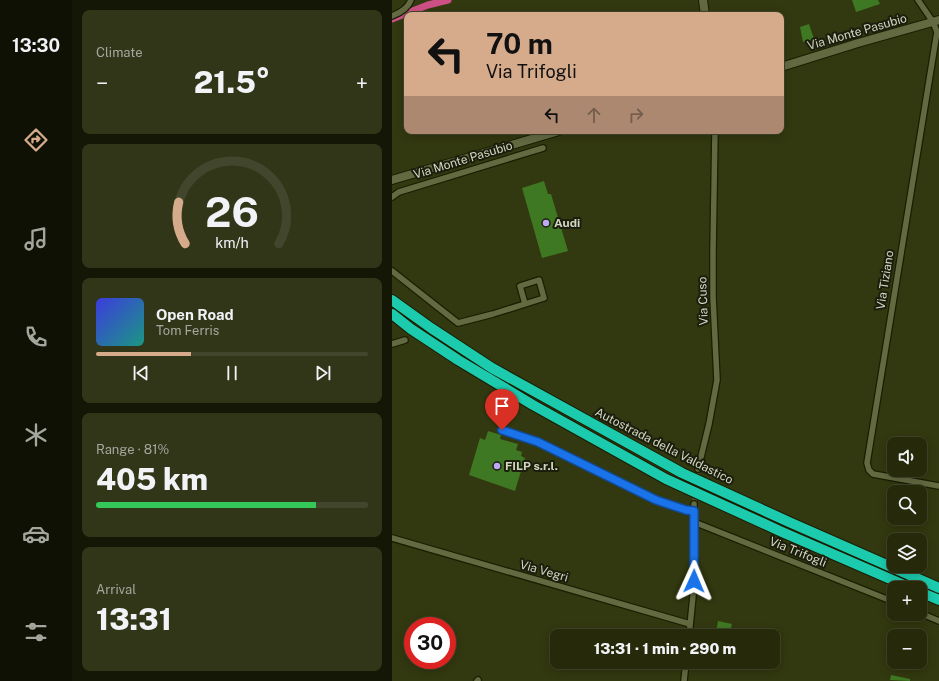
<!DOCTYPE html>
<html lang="en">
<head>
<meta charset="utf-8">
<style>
  body { margin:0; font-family:"Public Sans",sans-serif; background:#323619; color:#f1f3f6; height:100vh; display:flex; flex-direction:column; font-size:15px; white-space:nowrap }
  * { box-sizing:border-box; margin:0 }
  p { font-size:13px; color:#a4a79d }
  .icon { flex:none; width:22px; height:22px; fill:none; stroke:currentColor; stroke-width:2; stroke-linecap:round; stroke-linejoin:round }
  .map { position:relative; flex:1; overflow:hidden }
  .drawer { display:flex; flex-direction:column; gap:10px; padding:10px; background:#151706; width:320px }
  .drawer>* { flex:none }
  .hud { position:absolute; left:12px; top:12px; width:380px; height:122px; border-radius:8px; box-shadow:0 2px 10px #0003,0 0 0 1px #42462c; background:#d6ab8b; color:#111; overflow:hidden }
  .controls { position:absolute; left:495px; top:437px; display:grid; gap:8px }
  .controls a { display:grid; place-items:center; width:40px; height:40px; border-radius:8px; background:#262a0b; box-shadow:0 2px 10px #0003,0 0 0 1px #42462c; font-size:20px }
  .speed { position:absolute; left:12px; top:617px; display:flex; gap:8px; font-size:20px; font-weight:700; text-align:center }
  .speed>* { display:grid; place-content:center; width:52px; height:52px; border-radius:50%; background:#262a0b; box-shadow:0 2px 10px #0003,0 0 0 1px #42462c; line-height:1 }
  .speed .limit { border:6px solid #d22; background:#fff; color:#111 }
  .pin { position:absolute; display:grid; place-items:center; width:34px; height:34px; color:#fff; margin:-41px -17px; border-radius:50% 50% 50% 0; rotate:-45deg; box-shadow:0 0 4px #0007 }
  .pin .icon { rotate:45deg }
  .me { position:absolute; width:44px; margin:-22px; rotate:1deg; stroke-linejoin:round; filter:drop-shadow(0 0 3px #0008) }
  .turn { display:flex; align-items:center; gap:14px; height:84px; padding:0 16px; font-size:18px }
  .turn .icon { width:52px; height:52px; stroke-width:2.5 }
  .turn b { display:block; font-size:28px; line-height:34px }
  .lanes { display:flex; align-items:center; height:38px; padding:0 16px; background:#0003; justify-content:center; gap:20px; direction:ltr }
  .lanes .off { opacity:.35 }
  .big { font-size:30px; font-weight:800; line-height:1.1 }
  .drawer .tile { flex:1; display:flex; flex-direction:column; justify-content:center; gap:6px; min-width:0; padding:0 14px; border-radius:8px; background:#323619 }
  .drawer .dial { align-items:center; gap:0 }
  .dial svg { height:104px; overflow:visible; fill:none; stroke:#42462c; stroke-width:7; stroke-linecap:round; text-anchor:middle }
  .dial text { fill:#f1f3f6; stroke:none }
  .song { display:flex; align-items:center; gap:12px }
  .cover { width:48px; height:48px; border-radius:6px; background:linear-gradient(135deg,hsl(240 70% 55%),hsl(170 70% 35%)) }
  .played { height:4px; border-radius:2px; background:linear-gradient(90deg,#d6ab8b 35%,#42462c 35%) }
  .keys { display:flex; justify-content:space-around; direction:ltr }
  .heat { display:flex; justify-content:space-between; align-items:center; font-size:22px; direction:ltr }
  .charge { height:6px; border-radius:3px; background:linear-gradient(90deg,#34c759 81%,#42462c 0) }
  .trip { position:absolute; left:158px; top:629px; width:230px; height:40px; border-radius:8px; background:#262a0b; box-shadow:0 2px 10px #0003,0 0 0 1px #42462c; font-weight:800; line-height:40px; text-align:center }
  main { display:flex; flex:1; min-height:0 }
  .tabs { display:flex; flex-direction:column; width:72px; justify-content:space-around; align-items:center; background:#0f1104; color:#a4a79d }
  .tabs .icon { width:28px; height:28px }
  .tabs .current { color:#d6ab8b }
  .tabs b { font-size:18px; color:#f1f3f6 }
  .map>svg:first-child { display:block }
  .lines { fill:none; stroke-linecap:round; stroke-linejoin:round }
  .canal { stroke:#cc5084; stroke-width:7 }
  .building { fill:#3f7822 }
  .street-tunnel { stroke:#4a502a; stroke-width:5.5; stroke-dasharray:5.5 3; stroke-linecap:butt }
  .street-casing { stroke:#1a1e02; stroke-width:8 }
  .secondary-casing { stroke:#1a1e02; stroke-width:10 }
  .highway-casing { stroke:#1a1e02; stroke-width:12 }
  .street { stroke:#636a41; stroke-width:5.5 }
  .secondary { stroke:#636a41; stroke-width:8 }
  .highway { stroke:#1ccbae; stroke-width:10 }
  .route-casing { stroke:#114b97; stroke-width:10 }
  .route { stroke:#1a73e8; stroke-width:7 }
  .poi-dot { fill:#bea9f4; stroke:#1b1e0d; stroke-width:1.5 }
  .labels { text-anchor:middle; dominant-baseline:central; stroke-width:4; stroke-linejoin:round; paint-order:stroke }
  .street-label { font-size:12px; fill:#d3d7c1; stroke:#1b1e0d }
  .poi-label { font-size:12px; font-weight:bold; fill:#d3d7c1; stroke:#1b1e0d; text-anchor:start }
</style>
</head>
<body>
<main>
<nav class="tabs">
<b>13:30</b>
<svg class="icon current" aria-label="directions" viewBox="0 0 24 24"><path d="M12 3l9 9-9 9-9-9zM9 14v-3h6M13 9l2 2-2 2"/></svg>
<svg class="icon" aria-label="music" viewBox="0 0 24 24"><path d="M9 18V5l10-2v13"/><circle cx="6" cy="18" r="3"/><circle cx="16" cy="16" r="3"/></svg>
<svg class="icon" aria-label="phone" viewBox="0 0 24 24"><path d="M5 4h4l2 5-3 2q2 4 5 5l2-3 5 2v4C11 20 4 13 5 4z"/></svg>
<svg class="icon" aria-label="climate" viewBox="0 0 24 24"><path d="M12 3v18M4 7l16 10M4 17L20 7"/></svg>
<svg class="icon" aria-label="car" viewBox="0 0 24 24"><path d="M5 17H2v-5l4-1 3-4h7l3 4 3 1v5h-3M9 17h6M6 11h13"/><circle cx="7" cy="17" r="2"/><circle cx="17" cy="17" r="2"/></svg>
<svg class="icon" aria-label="filters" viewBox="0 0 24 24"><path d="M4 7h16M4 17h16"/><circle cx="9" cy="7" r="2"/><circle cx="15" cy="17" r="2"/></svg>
</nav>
<section class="drawer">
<div class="tile"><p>Climate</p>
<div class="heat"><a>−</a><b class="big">21.5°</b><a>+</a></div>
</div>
<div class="tile dial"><svg viewBox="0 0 100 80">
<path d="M14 69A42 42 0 1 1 86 69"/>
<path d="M14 69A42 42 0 0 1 9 37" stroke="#d6ab8b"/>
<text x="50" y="56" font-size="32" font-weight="700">26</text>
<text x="50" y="72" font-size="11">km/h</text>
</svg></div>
<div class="tile">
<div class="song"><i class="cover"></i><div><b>Open Road</b><p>Tom Ferris</p></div></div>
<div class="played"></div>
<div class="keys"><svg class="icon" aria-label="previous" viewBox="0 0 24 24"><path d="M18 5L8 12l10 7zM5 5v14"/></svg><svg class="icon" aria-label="pause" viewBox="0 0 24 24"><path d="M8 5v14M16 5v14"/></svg><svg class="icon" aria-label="next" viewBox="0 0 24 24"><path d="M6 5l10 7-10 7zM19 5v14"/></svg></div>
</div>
<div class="tile"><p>Range · 81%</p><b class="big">405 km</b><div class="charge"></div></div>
<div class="tile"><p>Arrival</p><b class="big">13:31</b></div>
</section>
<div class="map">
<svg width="547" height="681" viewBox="0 0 547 681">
  <rect width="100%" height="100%" fill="#32380f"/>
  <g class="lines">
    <path class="canal" d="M 0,19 L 36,5 L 56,0"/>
  </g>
  <path class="building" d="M 460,0 L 486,0 L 488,4 L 464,12 Z
    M 417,24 L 422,39 L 411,42 L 408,27 Z
    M 152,181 L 156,194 L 159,194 L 176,251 L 150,258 L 130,188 Z
    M 96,431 L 109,435 L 108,439 L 126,444 L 124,450 L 130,452 L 129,456 L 133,458 L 123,491 L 77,475 L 88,438 L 93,440 Z
    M 326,621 L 340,624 L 337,636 L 328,635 L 327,636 L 303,636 L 305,629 L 324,632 Z
    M 499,675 L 518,679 L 518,681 L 498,680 Z"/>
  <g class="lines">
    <path class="street-tunnel" d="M 302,504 L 306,469"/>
    <defs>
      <path id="street" d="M 526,0 L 541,22 L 545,32 L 475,463 L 477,470 L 481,474 L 547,486
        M 0,16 C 8,13 16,8 19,0
        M 0,197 L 7,192 L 151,148
        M 0,271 L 66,323 L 101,314 L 152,298 L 147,280 L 128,286 L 133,304
        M 0,344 L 13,340
        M 110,430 L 146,442 L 264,500 L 294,510 L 302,511
        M 306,469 L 317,424 L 325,380 L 321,297 L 321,251 L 323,131
        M 302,522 L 502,602
        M 0,538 L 298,624
        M 528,613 L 547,621
        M 297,636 L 301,596 L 302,504
        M 85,681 L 86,680
        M 292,681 L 294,662"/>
      <path id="secondary" d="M 311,0 L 313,15
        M 389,67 L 466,43 L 547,20
        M 0,180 L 167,131"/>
      <path id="highway" d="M 0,300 L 39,328 L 100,368 L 290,473 L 397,522 L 547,588
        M 0,314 L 19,329 L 66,360 L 141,405 L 274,479 L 390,532 L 519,588
        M 528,592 L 547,600"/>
    </defs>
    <use href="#street" class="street-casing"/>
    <use href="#secondary" class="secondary-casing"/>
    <use href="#highway" class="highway-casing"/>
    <use href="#street" class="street"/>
    <use href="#secondary" class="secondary"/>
    <use href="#highway" class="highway"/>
  </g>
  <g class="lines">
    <defs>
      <path id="route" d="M 110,430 L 146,442 L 264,500 L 294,510 L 302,511 L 302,581"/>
    </defs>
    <use href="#route" class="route-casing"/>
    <use href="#route" class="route"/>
  </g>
  <g class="poi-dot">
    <circle cx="154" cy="223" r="4"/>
    <circle cx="105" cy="466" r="4"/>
  </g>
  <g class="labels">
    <g class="street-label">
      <text transform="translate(465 32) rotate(-16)">Via Monte Pasubio</text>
      <text transform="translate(71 160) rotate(-17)">Via Monte Pasubio</text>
      <text transform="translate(493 280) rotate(-81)">Via Tiziano</text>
      <text transform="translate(311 301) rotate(-92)">Via Cuso</text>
      <text transform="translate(272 446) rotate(27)">Autostrada della Valdastico</text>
      <text transform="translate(406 552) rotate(22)">Via Trifogli</text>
      <text transform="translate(152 571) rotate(16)">Via Vegri</text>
    </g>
    <g class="poi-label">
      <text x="162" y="223">Audi</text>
      <text x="113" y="466">FILP s.r.l.</text>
    </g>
  </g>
</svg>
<div class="controls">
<a><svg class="icon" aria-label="sound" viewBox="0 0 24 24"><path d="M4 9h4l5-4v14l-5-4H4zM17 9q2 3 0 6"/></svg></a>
<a><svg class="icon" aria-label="search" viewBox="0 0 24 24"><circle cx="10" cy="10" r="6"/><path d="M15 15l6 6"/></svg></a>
<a><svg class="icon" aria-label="layers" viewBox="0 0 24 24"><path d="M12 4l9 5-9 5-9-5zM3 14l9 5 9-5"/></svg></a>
<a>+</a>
<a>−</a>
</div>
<div class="speed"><div class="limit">30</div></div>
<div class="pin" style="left:110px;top:430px;background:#d93025"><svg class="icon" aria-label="arrive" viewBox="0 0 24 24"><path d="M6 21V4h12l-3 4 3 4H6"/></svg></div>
<svg class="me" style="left:302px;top:581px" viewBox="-20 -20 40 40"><path d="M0-17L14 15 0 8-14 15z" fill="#1a73e8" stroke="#fff" stroke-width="4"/></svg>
<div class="trip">13:31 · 1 min · 290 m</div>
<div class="hud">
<div class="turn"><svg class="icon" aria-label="left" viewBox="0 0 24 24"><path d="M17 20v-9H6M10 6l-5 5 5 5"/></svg><div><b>70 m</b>Via Trifogli</div></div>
<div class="lanes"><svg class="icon" aria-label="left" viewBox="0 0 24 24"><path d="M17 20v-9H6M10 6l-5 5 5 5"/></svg><svg class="icon off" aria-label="ahead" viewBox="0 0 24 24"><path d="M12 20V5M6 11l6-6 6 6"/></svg><svg class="icon off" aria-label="right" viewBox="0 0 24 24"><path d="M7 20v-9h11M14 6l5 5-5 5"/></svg></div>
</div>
</div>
</main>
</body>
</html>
